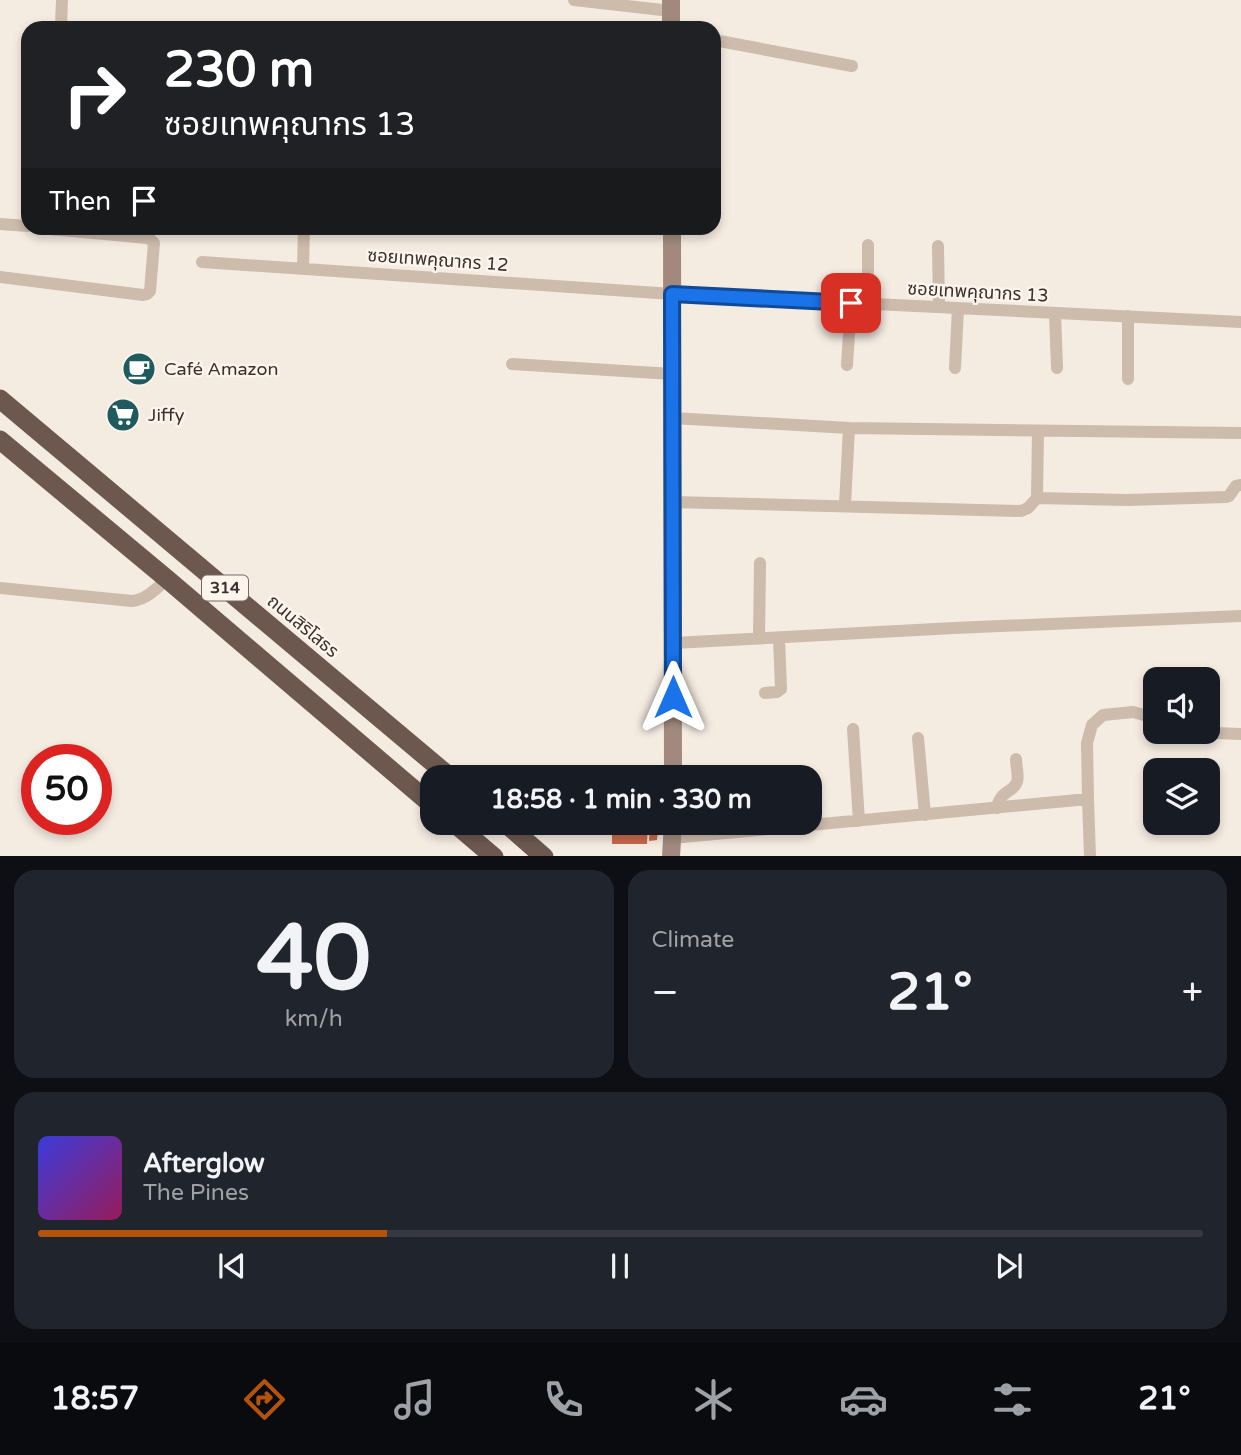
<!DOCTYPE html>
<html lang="en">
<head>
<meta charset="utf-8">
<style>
  body { margin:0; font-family:"Varela Round","Noto Sans Thai",sans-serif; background:#20242c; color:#f1f3f6; height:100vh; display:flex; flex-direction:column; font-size:26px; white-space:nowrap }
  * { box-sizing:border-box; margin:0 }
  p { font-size:23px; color:#9ea1a6 }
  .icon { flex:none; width:38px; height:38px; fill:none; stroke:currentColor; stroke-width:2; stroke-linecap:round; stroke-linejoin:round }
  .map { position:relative; height:856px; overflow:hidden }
  .side { display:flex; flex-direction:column; gap:14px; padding:14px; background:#0d0f14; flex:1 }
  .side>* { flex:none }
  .top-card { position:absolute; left:21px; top:21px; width:700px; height:214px; border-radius:21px; box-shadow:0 4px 10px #0003; background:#202124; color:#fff; overflow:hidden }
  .controls { position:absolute; left:1143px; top:667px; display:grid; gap:14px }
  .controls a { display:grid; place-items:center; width:77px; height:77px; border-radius:14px; background:#171b24; box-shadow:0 4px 10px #0003; font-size:35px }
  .speed { position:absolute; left:21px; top:744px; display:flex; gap:14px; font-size:35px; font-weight:700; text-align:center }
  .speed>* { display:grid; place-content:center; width:91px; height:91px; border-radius:50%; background:#171b24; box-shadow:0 4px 10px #0003; line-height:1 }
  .speed .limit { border:10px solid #d22; background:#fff; color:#111 }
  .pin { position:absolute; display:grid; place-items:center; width:60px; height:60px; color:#fff; margin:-30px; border-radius:14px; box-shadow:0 4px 10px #0006 }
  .me { position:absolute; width:77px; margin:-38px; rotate:0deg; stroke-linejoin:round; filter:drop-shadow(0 0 5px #0008) }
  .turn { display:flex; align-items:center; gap:24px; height:147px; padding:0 28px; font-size:32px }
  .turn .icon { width:91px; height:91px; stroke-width:2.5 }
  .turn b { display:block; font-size:49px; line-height:60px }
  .then { display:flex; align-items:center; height:66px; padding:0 28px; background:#0003; gap:14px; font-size:26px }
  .big { font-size:52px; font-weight:700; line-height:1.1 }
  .side .tile { flex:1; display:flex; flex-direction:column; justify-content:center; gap:10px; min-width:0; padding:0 24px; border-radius:21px; background:#20242c }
  .side .dial { align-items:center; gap:0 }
  .dial b { font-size:91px; line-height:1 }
  .song { display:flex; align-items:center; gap:21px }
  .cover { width:84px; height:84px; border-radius:10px; background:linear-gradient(135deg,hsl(240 70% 55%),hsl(330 70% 35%)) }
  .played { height:7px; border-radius:4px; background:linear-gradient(90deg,#b45309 30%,#363941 30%) }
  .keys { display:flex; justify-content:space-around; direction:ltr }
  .heat { display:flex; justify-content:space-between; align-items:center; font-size:38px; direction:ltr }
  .side .tiles { flex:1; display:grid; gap:14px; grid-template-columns:1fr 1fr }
  .tile:last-child { grid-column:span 2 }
  .trip { position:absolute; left:420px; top:765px; width:402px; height:70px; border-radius:21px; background:#171b24; box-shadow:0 4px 10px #0003; font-weight:700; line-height:70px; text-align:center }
  .tab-bar { display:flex; height:112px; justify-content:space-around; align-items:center; background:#090b0e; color:#9ea1a6 }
  .tab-bar .icon { width:49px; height:49px }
  .tab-bar .active { color:#b45309 }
  .tab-bar b { font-size:32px; color:#f1f3f6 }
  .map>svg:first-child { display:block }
  .building { fill:#c8694b }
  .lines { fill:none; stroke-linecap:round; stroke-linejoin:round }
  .minor { stroke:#cdbbac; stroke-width:12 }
  .secondary { stroke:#a18a7d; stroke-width:18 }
  .trunk { stroke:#6c584f; stroke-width:19 }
  .route-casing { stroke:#114b97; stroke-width:18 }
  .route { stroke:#1a73e8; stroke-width:12 }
  .labels { text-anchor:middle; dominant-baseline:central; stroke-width:5; stroke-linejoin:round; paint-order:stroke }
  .shield { fill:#fbf5ee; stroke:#756b66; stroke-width:2 }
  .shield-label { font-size:16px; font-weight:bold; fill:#3b302b }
  .street-label { font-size:18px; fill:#3b302b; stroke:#fbf5ee }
  .poi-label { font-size:18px; fill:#3b302b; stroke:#fbf5ee; text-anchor:start }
</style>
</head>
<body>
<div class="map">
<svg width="1241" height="857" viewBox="0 0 1241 857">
  <rect width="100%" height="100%" fill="#f4ebe1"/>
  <path class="building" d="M 612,822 L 648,822 L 647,844 L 612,844 Z
    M 650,822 L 659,822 L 657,840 L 649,841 Z"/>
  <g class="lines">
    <path class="minor" d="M 574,0 L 671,11
      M 61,27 L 62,0
      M 714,40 L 852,66
      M 0,224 L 28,226
      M 868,245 L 868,304
      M 938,246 L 939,307
      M 202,262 L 672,294 L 1241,322
      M 303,269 L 304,228
      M 0,277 L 143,295 L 147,294 L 150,291 L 154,243 L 151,240 L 147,238 L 39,228
      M 1055,313 L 1057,368
      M 512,364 L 672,374
      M 847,365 L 851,303
      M 955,368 L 958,308
      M 1128,379 L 1128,316
      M 672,418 L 849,428 L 1241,433
      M 1037,498 L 1038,431
      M 672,502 L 1021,511 L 1028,508 L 1037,498 L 1127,500 L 1226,497 L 1229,496 L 1236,486 L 1241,485
      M 845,505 L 849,428
      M 0,588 L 132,601 C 147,599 156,589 167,579
      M 759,638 L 760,563
      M 673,643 L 954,628 L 1241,616
      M 765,693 L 777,692 L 781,689 L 779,638
      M 853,729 L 859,821
      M 1186,732 L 1241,734
      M 918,738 L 925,815
      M 1088,799 L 1090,857
      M 997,808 C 1000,790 1013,793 1017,782 C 1019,775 1016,766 1016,759
      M 672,838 L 1088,799 L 1087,743 L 1092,725 L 1103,715 L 1133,712 L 1155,718"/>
    <path class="secondary" d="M 671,0 L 671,28
      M 672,228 L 673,777
      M 671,857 L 673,822"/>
    <path class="trunk" d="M 0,399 L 450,777
      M 0,440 L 167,579 L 432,805
      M 453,822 L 494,857
      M 504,822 L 544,857"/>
  </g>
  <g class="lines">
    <defs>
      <path id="route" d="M 673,697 L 672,294 L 851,303"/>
    </defs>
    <use href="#route" class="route-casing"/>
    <use href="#route" class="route"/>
  </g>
  <defs>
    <symbol id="cafe-disc" viewBox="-11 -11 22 22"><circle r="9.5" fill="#1f5a5e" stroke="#fbf5ee"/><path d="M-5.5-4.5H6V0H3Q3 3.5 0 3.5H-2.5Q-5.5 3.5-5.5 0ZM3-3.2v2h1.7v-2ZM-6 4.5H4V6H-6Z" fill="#fff"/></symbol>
    <symbol id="supermarket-disc" viewBox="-11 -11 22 22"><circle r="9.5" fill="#1f5a5e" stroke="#fbf5ee"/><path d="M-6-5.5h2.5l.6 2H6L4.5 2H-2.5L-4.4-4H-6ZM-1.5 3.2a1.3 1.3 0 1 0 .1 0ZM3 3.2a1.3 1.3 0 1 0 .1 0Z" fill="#fff"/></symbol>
  </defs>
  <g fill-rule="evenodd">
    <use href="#cafe-disc" x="120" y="350" width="38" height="38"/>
    <use href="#supermarket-disc" x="104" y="396" width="38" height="38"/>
  </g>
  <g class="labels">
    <rect class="shield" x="202" y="575.5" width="46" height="25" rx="5"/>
    <g class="shield-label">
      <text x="225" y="588">314</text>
    </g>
    <g class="street-label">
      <text transform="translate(438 260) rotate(4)">ซอยเทพคุณากร 12</text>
      <text transform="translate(978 292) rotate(3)">ซอยเทพคุณากร 13</text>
      <text transform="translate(303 626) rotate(40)">ถนนสิริโสธร</text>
    </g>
    <g class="poi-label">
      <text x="164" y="369">Café Amazon</text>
      <text x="148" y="415">Jiffy</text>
    </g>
  </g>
</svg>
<div class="controls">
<a><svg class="icon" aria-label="sound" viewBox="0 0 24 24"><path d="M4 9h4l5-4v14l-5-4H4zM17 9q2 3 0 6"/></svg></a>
<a><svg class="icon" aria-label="layers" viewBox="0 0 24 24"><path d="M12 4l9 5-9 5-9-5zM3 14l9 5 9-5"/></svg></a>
</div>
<div class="speed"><div class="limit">50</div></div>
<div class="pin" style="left:851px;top:303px;background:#d93025"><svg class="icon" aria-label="arrive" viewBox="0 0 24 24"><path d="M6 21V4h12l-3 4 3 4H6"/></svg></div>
<svg class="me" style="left:673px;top:697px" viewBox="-20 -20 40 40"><path d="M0-17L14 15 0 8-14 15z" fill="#1a73e8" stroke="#fff" stroke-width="4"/></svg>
<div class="trip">18:58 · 1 min · 330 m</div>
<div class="top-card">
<div class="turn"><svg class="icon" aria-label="right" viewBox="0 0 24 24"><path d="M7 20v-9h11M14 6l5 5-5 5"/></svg><div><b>230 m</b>ซอยเทพคุณากร 13</div></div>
<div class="then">Then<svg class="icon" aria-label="arrive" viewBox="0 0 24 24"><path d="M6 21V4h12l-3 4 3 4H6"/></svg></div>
</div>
</div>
<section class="side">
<div class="tiles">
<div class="tile dial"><b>40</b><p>km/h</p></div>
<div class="tile"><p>Climate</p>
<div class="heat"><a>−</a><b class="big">21°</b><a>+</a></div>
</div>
<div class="tile">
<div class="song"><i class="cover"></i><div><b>Afterglow</b><p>The Pines</p></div></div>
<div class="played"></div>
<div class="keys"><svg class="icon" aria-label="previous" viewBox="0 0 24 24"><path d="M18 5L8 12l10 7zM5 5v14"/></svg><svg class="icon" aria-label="pause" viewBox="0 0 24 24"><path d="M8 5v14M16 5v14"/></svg><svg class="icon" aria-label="next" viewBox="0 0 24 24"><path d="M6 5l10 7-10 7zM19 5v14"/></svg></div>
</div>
</div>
</section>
<nav class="tab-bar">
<b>18:57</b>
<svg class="icon active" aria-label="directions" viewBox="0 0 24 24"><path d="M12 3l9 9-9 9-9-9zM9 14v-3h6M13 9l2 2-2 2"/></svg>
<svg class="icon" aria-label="music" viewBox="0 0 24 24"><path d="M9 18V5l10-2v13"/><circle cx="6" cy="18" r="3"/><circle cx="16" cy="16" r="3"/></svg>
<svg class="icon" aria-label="phone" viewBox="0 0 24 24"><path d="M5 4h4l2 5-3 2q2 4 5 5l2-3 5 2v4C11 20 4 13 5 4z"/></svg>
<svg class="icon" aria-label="climate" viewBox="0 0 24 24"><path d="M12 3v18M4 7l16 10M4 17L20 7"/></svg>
<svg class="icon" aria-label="car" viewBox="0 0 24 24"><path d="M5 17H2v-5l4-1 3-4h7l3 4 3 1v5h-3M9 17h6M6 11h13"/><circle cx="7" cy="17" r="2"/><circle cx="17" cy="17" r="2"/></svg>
<svg class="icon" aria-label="filters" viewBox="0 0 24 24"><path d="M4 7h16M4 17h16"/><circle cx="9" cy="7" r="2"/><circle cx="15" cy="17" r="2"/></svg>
<b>21°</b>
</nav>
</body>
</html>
